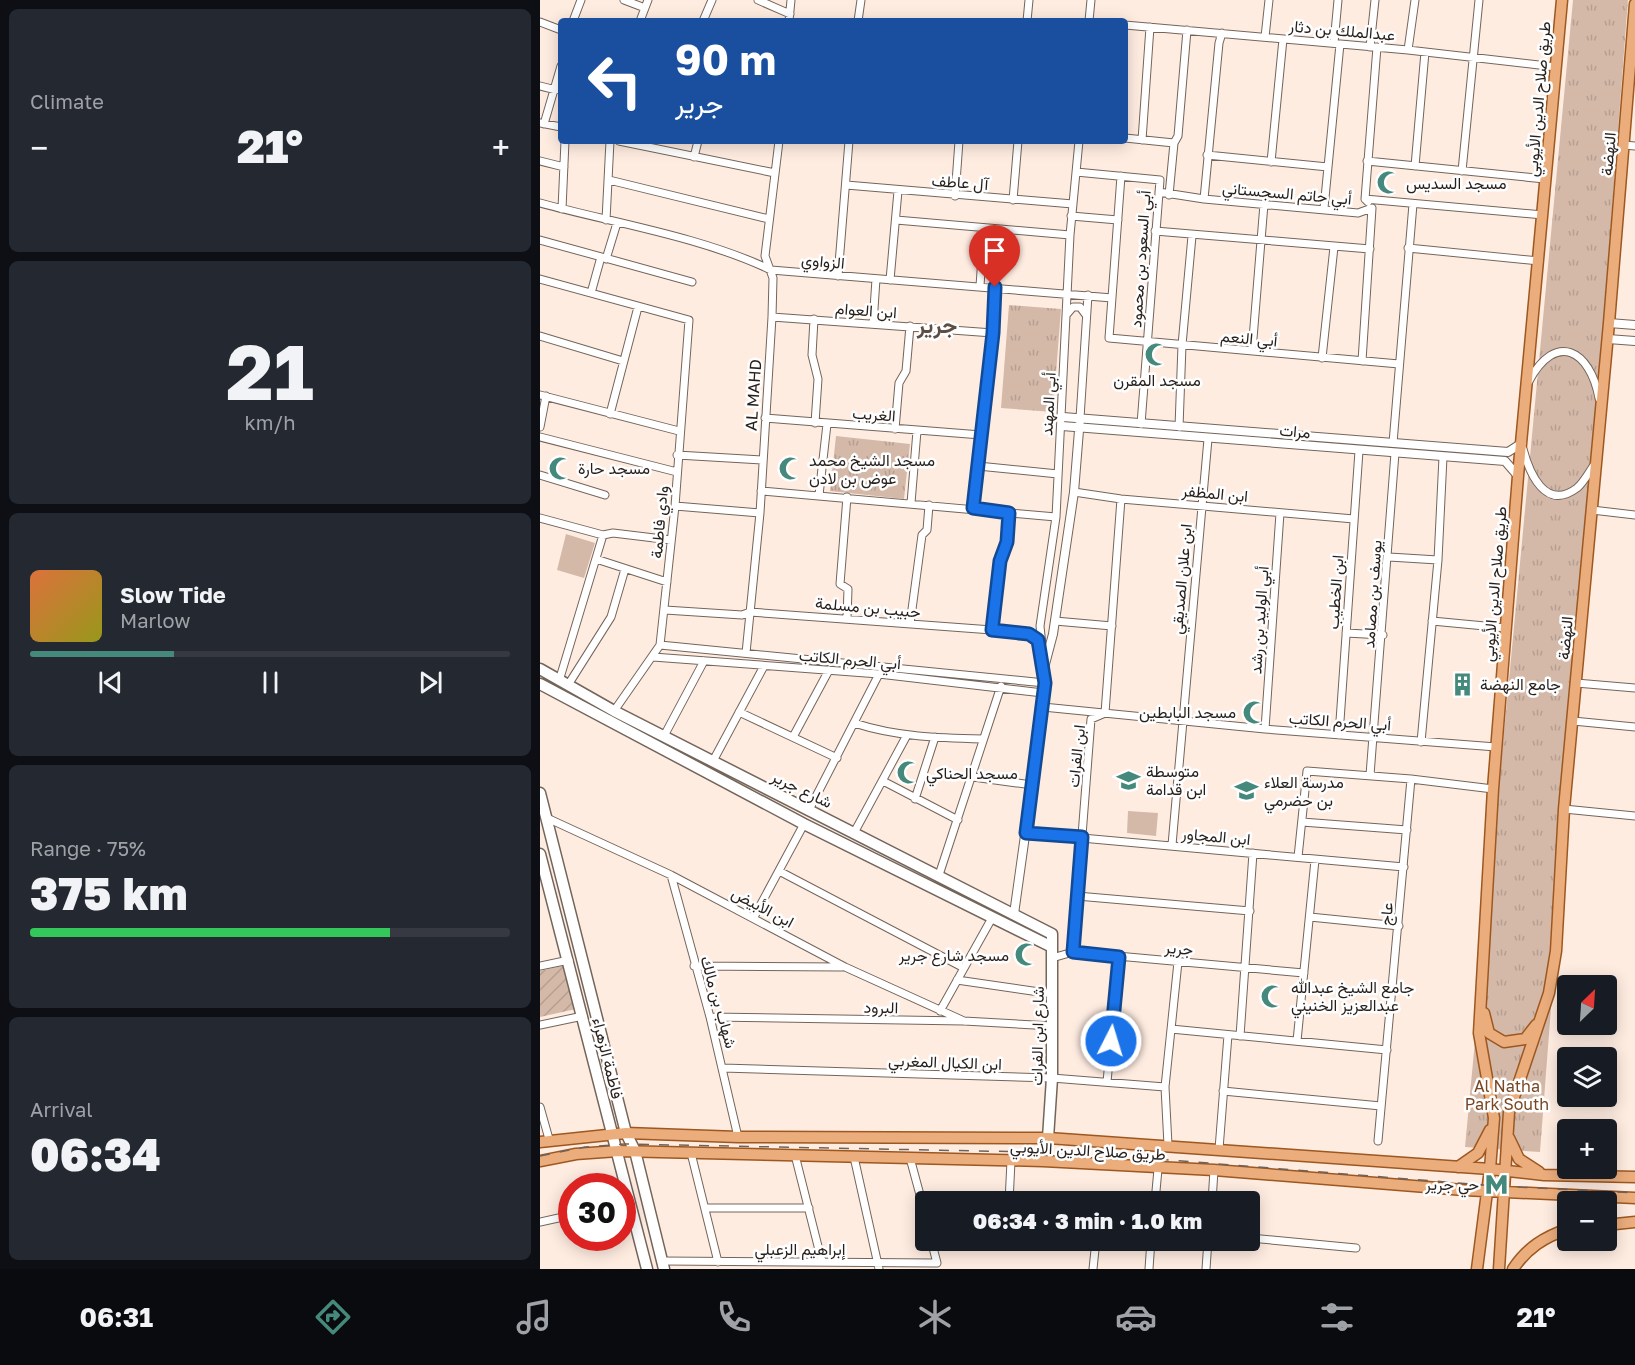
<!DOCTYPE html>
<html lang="en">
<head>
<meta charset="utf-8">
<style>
  body { margin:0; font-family:"Golos Text",Vazirmatn,sans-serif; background:#242831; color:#f1f3f6; height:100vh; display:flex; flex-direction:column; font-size:22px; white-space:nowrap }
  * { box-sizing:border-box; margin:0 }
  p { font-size:20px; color:#9ea1a6 }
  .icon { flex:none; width:33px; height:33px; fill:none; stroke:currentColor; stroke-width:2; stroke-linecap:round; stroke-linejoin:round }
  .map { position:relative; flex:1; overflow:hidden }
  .panel { display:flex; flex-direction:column; gap:9px; padding:9px; background:#0d0f14; width:540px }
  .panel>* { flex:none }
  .hud { position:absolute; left:18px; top:18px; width:570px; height:126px; border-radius:6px; box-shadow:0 3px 15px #0003; background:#1a4fa0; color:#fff; overflow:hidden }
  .needle { width:39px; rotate:25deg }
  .buttons { position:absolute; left:1017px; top:975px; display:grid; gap:12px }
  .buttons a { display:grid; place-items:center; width:60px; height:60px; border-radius:6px; background:#171b24; box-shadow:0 3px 15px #0003; font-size:30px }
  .speed { position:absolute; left:18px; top:1173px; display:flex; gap:12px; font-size:30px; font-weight:700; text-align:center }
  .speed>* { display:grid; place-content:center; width:78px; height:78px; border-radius:50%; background:#171b24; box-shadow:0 3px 15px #0003; line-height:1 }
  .speed .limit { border:9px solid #d22; background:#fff; color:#111 }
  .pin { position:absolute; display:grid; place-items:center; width:51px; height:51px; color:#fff; margin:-62px -26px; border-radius:50% 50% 50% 0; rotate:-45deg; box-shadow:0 0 6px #0007 }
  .pin .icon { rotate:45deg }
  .me { position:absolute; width:66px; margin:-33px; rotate:5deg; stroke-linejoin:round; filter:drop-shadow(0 0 4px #0008) }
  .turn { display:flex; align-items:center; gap:21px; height:126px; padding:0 18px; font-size:27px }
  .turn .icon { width:78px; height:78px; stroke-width:2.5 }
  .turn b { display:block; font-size:42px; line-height:51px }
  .big { font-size:45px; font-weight:800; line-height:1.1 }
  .panel .widget { flex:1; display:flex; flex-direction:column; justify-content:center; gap:9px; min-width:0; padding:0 21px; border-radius:9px; background:#242831 }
  .panel .dial { align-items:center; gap:0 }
  .dial b { font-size:78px; line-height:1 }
  .song { display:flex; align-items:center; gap:18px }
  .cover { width:72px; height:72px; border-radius:9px; background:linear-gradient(135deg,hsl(20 70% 55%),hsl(60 70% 35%)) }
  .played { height:6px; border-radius:3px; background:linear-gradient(90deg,#45897d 30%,#363941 30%) }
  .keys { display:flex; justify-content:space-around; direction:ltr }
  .heat { display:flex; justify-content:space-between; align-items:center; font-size:33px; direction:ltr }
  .charge { height:9px; border-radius:4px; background:linear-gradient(90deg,#34c759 75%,#363941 0) }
  .trip { position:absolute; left:375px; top:1191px; width:345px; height:60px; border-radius:6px; background:#171b24; box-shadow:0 3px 15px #0003; font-weight:800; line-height:60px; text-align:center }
  .menu { display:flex; height:96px; justify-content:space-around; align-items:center; background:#090b0e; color:#9ea1a6 }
  .menu .icon { width:42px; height:42px }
  .menu .on { color:#45897d }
  .menu b { font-size:27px; color:#f1f3f6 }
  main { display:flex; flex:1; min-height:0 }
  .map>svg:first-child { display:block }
  .park { fill:url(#park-tufts) }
  .garden { fill:url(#garden-furrows) }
  .pitch { fill:#d4b9a9 }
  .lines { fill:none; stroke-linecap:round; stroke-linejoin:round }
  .minor-casing { stroke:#74655b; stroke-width:9 }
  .tertiary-casing { stroke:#74655b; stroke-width:10 }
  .secondary-casing { stroke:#74655b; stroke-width:13 }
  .primary-casing { stroke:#9d5821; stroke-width:13 }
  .minor { stroke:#fff; stroke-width:7 }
  .tertiary { stroke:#fff; stroke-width:8 }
  .secondary { stroke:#fff; stroke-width:10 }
  .primary { stroke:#ebad7c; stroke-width:10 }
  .rail { stroke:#6e635c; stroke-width:1.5; stroke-dasharray:10 10; stroke-linecap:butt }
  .route-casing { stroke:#114b97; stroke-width:15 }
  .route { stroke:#1a73e8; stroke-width:10 }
  .labels { text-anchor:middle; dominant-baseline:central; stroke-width:5; stroke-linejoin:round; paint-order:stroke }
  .street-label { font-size:16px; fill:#261f1b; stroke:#fefefe }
  .poi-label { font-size:16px; fill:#261f1b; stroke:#fefefe; text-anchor:start }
  .park-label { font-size:16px; fill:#794723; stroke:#fefefe }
  .district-label { font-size:22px; font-weight:bold; fill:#5d4e45; stroke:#fefefe }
</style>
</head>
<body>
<main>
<section class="panel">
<div class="widget"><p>Climate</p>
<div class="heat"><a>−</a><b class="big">21°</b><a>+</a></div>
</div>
<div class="widget dial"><b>21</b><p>km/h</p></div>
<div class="widget">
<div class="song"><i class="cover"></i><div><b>Slow Tide</b><p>Marlow</p></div></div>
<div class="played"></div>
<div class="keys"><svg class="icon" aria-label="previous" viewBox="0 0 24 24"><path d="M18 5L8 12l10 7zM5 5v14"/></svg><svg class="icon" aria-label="pause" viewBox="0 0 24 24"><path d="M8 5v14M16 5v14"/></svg><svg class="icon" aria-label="next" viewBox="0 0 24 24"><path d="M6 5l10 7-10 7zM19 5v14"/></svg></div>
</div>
<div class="widget"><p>Range · 75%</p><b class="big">375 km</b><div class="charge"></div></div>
<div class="widget"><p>Arrival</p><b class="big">06:34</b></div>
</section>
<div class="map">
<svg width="1095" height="1269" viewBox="0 0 1095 1269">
  <defs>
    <pattern id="park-tufts" width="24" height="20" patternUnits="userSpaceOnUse" patternTransform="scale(1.5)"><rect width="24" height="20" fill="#d4b9a9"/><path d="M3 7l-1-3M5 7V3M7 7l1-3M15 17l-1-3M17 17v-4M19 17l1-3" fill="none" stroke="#b69f91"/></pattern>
    <pattern id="garden-furrows" width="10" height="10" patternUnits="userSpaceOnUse" patternTransform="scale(1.5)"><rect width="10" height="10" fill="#d4b9a9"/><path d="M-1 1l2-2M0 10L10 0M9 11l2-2" fill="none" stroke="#b69f91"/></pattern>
  </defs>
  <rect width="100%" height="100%" fill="#ffece1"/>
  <path class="park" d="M 1033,0 L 1088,0 L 1000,1152 L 925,1147 Z
    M 469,305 L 521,309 L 513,412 L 461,408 Z
    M 296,436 L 370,444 L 364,499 L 290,491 Z"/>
  <path class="garden" d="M 26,965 L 36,1009 L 0,1017 L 0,971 Z"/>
  <path class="pitch" d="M 26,534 L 55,543 L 44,578 L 17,570 Z
    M 588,811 L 618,813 L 616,836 L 587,833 Z"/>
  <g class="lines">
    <defs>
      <path id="minor" d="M 84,0 L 105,8
        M 218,0 L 250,14
        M 33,21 L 41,0
        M 100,21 L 108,0
        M 163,21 L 172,0
        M 249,21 L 251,0
        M 318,21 L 321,0
        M 487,21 L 489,0
        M 549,21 L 551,0
        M 0,22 L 21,30
        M 585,25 L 868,50 L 1016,67
        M 725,37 L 729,0
        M 794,43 L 798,0
        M 830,47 L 835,0
        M 868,50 L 875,0
        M 0,86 L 16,90
        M 0,123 L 21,127
        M 4,124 L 21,66
        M 585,138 L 634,143
        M 602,140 L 610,27
        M 79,141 L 235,173
        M 1084,145 L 1095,146
        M 667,155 L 788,167
        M 154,157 L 158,141
        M 0,161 L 24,167
        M 827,161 L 1005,179
        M 731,162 L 743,39
        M 875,166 L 885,52
        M 922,171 L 939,0
        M 536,172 L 620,180 L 601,424
        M 581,176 L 569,338 L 859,364
        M 69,180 L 229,219
        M 306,185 L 533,204
        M 619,192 L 664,199 L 818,213 L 832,208 L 822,361
        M 629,195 L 634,143 L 638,136 L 647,30
        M 415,196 L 419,141
        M 664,199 L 679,43 L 682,33
        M 825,199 L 1003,215
        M 473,200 L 478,141
        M 828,202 L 825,199 L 837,47
        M 0,203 C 74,223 162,237 231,270 L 572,298
        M 784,208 L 800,44
        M 22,209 L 25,141
        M 531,216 L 578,220
        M 66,220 L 70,141
        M 356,220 L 530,235
        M 615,231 L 830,249
        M 0,240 L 152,282
        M 868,248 L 999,261
        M 66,259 L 77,223
        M 298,276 L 309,141
        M 0,279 L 149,320 L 135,506 L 120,645 L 74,711
        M 350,280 L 358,191
        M 440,286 L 444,228
        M 51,293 L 61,257
        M 527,314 L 533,307 L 540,307 L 546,315
        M 232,317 L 453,333
        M 274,319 L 272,355 L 278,379 L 275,423
        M 333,324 L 336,279
        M 0,336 L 83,361
        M 712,351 L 724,204
        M 782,358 L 794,247
        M 989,381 C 1016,331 1050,350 1059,398
        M 0,395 L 139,431
        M 70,414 L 98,307
        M 225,418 L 441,435
        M 540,418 L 548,295
        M 0,427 L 6,396
        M 639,427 L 642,345 L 652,236
        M 355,429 L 359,383 L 366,371 L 370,326
        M 0,437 L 137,472
        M 853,443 L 873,204
        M 983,449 C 989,472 1005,512 1037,488 C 1044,482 1049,472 1054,465
        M 137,455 L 222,460
        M 438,466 L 518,474
        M 0,475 L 65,495
        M 221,491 L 516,517
        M 534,492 L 581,499 L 814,519
        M 279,495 L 287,424
        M 307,497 L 300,584 L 308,589 L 307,618
        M 371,503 L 377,431
        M 135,506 L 220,513
        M 433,508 L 453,333 L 455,287
        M 1052,510 L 1095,515
        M 0,518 L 63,535 L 73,533 L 131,540
        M 849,557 L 898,560
        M 56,559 L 127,582
        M 125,610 L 202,615 L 210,612 L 452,630 L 489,634 L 498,640 L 499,645
        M 515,621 L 572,626
        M 892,621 L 966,628
        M 370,624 L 382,535 L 387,530 L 389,505
        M 452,630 L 460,561 L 467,542 L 469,512
        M 806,633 L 843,635
        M 120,645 L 505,683
        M 206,653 L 220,513 L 232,317 L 233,278 L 225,256 L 239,141
        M 113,657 L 339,674 L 503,693
        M 504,664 L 500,626 L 516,517 L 530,235 L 539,141
        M 19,681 L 63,535
        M 1036,683 L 1095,688
        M 28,685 L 71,617 L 85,569
        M 503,707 L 725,729 L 956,747
        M 199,712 L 297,758
        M 1033,721 L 1095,727
        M 314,723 C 357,737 399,738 443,739
        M 725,729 L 740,513
        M 799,735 L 819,451
        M 124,736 L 164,661
        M 253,737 L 289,670
        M 881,742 L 898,560 L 903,457
        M 173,761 L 224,666
        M 830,775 L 855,453
        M 433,777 L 492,785
        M 343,781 L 418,820
        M 375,799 L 395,737
        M 1024,809 L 1095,816
        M 269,810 L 339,674
        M 7,818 L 131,875 L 305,967 L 424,1021
        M 762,822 L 867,830
        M 315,831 L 367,735
        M 486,833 L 864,867
        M 632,845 L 668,439
        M 758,857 L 767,771 L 871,779 L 953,789
        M 239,871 L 424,968
        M 131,875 L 170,1017 L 198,1137
        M 399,875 L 461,686
        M 537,896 L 710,911
        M 214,917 L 264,824
        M 770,917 L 859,926
        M 533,952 L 551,719 L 565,713 L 581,499
        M 512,958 L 533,952 L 764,973
        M 0,966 L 29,960
        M 154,966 L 302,967
        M 417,980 L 513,994
        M 400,1011 L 452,918
        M 170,1017 L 424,1021 L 512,1026
        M 0,1025 L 43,1016
        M 631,1029 L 847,1050
        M 700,1036 L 713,853
        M 757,1041 L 775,860
        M 183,1068 L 512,1078 L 625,1087
        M 567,1082 L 579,956
        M 683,1091 L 841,1106
        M 0,1107 L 9,1139
        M 838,1141 L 871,779
        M 628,1145 L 625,1087 L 638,962
        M 679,1149 L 688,1035
        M 151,1153 L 178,1262
        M 255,1155 L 282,1262
        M 314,1157 L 339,1269
        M 370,1158 L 386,1217
        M 469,1202 L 471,1161
        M 615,1202 L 618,1169
        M 672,1202 L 674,1170
        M 165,1208 L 269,1208
        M 0,1222 L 32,1215
        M 710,1238 L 816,1248
        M 122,1261 L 397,1263 L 391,1240
        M 553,1269 L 556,1240
        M 609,1269 L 611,1240
        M 666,1269 L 668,1240"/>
      <path id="tertiary" d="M 1069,323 L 1095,325
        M 1068,339 L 1095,341
        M 523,417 L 968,452 L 982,443
        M 522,426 L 965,461 L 978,476
        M 474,914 L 503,707 L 504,668 L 513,634 L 534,492 L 540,418"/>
      <path id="secondary" d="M 0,669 L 74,711 L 512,934 L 512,1078 L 508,1138
        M 0,684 L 264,824 L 512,947
        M 0,793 L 86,1133 L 95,1151 L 124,1269
        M 0,854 L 107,1269"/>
      <path id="primary" d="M 944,1013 L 949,1033 L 964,1042 L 985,1039 L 996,1025
        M 969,1138 L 979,1159 L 999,1172
        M 0,1142 L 86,1133 L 198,1137 L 508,1138 L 950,1169 L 954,1118 L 939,1033 L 953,789 L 978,476 L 1022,0
        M 0,1161 L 36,1154 L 78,1151 L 503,1161 L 674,1170 L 924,1190 L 1095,1198
        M 918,1167 L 938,1153 L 950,1130
        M 1066,1225 L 1095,1222
        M 937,1269 L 950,1169 L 1004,1175 L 1095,1177
        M 959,1269 L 969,1112 L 1009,993 L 1016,951 L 1024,809 L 1069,323 L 1095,4
        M 973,1269 C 987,1248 1004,1237 1028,1229"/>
    </defs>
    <use href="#minor" class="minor-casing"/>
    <use href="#tertiary" class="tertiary-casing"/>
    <use href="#secondary" class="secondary-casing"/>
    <use href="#primary" class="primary-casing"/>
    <use href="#minor" class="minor"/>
    <use href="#tertiary" class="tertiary"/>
    <use href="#secondary" class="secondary"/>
    <use href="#primary" class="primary"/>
    <path class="rail" d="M 0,1156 L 45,1147 L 84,1144 L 542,1153 L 956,1186 L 1095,1193"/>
  </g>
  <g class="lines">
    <defs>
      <path id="route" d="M 455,287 L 453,333 L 433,508 L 469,513 L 467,542 L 460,561 L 452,630 L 489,634 L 498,640 L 505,683 L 486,833 L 542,837 L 533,952 L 579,957 L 571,1041"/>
    </defs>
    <use href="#route" class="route-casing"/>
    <use href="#route" class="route"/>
  </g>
  <defs>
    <symbol id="mosque-bare" viewBox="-9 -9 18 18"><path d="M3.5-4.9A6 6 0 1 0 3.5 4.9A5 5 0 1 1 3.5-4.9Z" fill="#45897d" stroke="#fefefe" stroke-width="2.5" paint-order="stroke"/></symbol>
    <symbol id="building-bare" viewBox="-9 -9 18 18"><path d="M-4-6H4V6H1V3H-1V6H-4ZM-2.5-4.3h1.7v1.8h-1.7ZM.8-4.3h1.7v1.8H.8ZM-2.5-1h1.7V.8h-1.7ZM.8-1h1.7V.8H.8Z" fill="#45897d" stroke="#fefefe" stroke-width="2.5" paint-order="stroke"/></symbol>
    <symbol id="school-bare" viewBox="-9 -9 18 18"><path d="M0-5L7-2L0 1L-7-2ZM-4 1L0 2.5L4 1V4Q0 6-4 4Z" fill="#45897d" stroke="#fefefe" stroke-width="2.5" paint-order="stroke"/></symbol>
    <symbol id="metro-bare" viewBox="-9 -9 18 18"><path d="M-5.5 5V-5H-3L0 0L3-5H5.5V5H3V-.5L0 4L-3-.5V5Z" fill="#45897d" stroke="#fefefe" stroke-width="2.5" paint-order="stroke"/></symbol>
  </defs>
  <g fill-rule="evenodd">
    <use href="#mosque-bare" x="832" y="166" width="33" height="33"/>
    <use href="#mosque-bare" x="600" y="338" width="33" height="33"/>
    <use href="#mosque-bare" x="4" y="452" width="33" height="33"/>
    <use href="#mosque-bare" x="234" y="452" width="33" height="33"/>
    <use href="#building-bare" x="906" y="668" width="33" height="33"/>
    <use href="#mosque-bare" x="698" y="696" width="33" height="33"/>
    <use href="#mosque-bare" x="352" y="756" width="33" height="33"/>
    <use href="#school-bare" x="572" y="764" width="33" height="33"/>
    <use href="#school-bare" x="690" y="774" width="33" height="33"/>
    <use href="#mosque-bare" x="470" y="938" width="33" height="33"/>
    <use href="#mosque-bare" x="716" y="980" width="33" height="33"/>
    <use href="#metro-bare" x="940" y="1168" width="33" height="33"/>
  </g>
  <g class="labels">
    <g class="street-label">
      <text transform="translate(802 30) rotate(5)">عبدالملك بن دثار</text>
      <text transform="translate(998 99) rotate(-85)">طريق صلاح الدين الأيوبي</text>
      <text transform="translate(1068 154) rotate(-85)">النهضة</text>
      <text transform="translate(420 182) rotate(4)">آل عاطف</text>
      <text transform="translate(747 193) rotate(5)">أبي حاتم السجستاني</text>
      <text transform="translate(600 259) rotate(-86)">أبي السعود بن محمود</text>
      <text transform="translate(283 261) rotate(5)">الزواوي</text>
      <text transform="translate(326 310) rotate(4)">ابن العوام</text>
      <text transform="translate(709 338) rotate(5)">أبي النعم</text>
      <text transform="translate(213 395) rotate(-86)">AL MAHD</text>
      <text transform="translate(508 404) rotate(-87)">أبي المهند</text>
      <text transform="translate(334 414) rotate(4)">الغريب</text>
      <text transform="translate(755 431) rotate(5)">مرات</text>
      <text transform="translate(675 493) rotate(5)">ابن المظفر</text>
      <text transform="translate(119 522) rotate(-85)">وادي فاطمة</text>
      <text transform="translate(641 579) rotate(-85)">ابن علان الصديقي</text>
      <text transform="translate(954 584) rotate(-85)">طريق صلاح الدين الأيوبي</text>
      <text transform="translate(795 592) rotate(-86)">ابن الخطيب</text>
      <text transform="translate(832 594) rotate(-86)">يوسف بن مصامد</text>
      <text transform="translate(328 607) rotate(5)">حبيب بن مسلمة</text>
      <text transform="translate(719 620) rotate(-86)">أبي الوليد بن رشد</text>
      <text transform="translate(1025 638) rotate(-85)">النهضة</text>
      <text transform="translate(310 659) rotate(5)">أبي الحرم الكاتب</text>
      <text transform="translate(800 721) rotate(4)">أبي الحرم الكاتب</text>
      <text transform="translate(536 756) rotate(-84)">ابن الفرات</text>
      <text transform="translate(262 789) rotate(26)">شارع جرير</text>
      <text transform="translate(676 836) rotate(5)">ابن المجاور</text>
      <text transform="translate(223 907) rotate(28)">ابن الأبيض</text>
      <text transform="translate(846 914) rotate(-85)">عاج</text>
      <text transform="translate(639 948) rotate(5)">جرير</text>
      <text transform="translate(179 1002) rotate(74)">شهاب بن مالك</text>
      <text transform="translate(341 1007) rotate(1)">البرود</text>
      <text transform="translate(497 1036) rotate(-89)">شارع ابن الفرات</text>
      <text transform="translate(68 1058) rotate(76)">فاطمة الزهراء</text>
      <text transform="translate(405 1062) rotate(2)">ابن الكيال المغربي</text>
      <text transform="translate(548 1150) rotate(3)">طريق صلاح الدين الأيوبي</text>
      <text x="260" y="1249">إبراهيم الزعبلي</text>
    </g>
    <g class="poi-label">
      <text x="866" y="183">مسجد السديس</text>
      <text x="617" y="380" text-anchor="middle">مسجد المقرن</text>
      <text x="269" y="460">مسجد الشيخ محمد<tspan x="269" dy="18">عوض بن لادن</tspan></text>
      <text x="38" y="468">مسجد حارة</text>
      <text x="940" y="684">جامع النهضة</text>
      <text x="696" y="712" text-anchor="end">مسجد البابطين</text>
      <text x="606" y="771">متوسطة<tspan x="606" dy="18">ابن قدامة</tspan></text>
      <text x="386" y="773">مسجد الحناكي</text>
      <text x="724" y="782">مدرسة العلاء<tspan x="724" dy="18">بن حضرمي</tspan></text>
      <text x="469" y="955" text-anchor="end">مسجد شارع جرير</text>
      <text x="751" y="987">جامع الشيخ عبدالله<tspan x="751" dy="18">عبدالعزيز الخنيني</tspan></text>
      <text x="939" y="1184" text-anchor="end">حي جرير</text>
    </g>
    <g class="park-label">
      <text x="967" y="1086">Al Natha<tspan x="967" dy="18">Park South</tspan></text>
    </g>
    <g class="district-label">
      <text x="397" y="324">جرير</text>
    </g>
  </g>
</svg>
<div class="buttons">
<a><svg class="needle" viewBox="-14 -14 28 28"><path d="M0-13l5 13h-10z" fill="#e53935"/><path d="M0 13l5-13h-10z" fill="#9ea1a6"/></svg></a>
<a><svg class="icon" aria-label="layers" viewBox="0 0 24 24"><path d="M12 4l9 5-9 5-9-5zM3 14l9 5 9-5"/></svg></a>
<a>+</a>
<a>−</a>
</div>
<div class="speed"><div class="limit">30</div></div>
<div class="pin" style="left:455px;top:287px;background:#d93025"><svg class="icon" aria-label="arrive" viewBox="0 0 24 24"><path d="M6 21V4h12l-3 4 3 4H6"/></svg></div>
<svg class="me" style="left:571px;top:1041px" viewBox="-20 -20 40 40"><circle r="17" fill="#1a73e8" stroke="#fff" stroke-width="3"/><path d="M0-11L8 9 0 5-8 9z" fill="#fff"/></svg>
<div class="trip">06:34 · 3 min · 1.0 km</div>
<div class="hud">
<div class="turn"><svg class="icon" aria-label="left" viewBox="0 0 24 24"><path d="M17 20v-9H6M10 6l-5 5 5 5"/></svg><div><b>90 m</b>جرير</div></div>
</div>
</div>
</main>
<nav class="menu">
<b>06:31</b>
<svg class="icon on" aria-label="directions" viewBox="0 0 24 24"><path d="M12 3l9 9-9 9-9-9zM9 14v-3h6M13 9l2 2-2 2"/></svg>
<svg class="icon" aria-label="music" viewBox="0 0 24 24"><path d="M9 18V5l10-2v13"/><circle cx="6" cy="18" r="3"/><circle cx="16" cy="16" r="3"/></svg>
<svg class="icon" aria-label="phone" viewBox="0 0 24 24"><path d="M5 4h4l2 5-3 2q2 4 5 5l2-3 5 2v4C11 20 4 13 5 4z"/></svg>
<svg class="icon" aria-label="climate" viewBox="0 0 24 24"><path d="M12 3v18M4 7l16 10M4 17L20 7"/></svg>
<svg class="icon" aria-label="car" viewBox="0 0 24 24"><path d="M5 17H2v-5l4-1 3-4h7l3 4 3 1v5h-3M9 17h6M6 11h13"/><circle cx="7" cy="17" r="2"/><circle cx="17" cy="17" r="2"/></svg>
<svg class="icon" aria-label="filters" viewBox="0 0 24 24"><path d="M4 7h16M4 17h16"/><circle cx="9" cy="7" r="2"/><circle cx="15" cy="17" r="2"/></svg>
<b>21°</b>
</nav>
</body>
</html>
